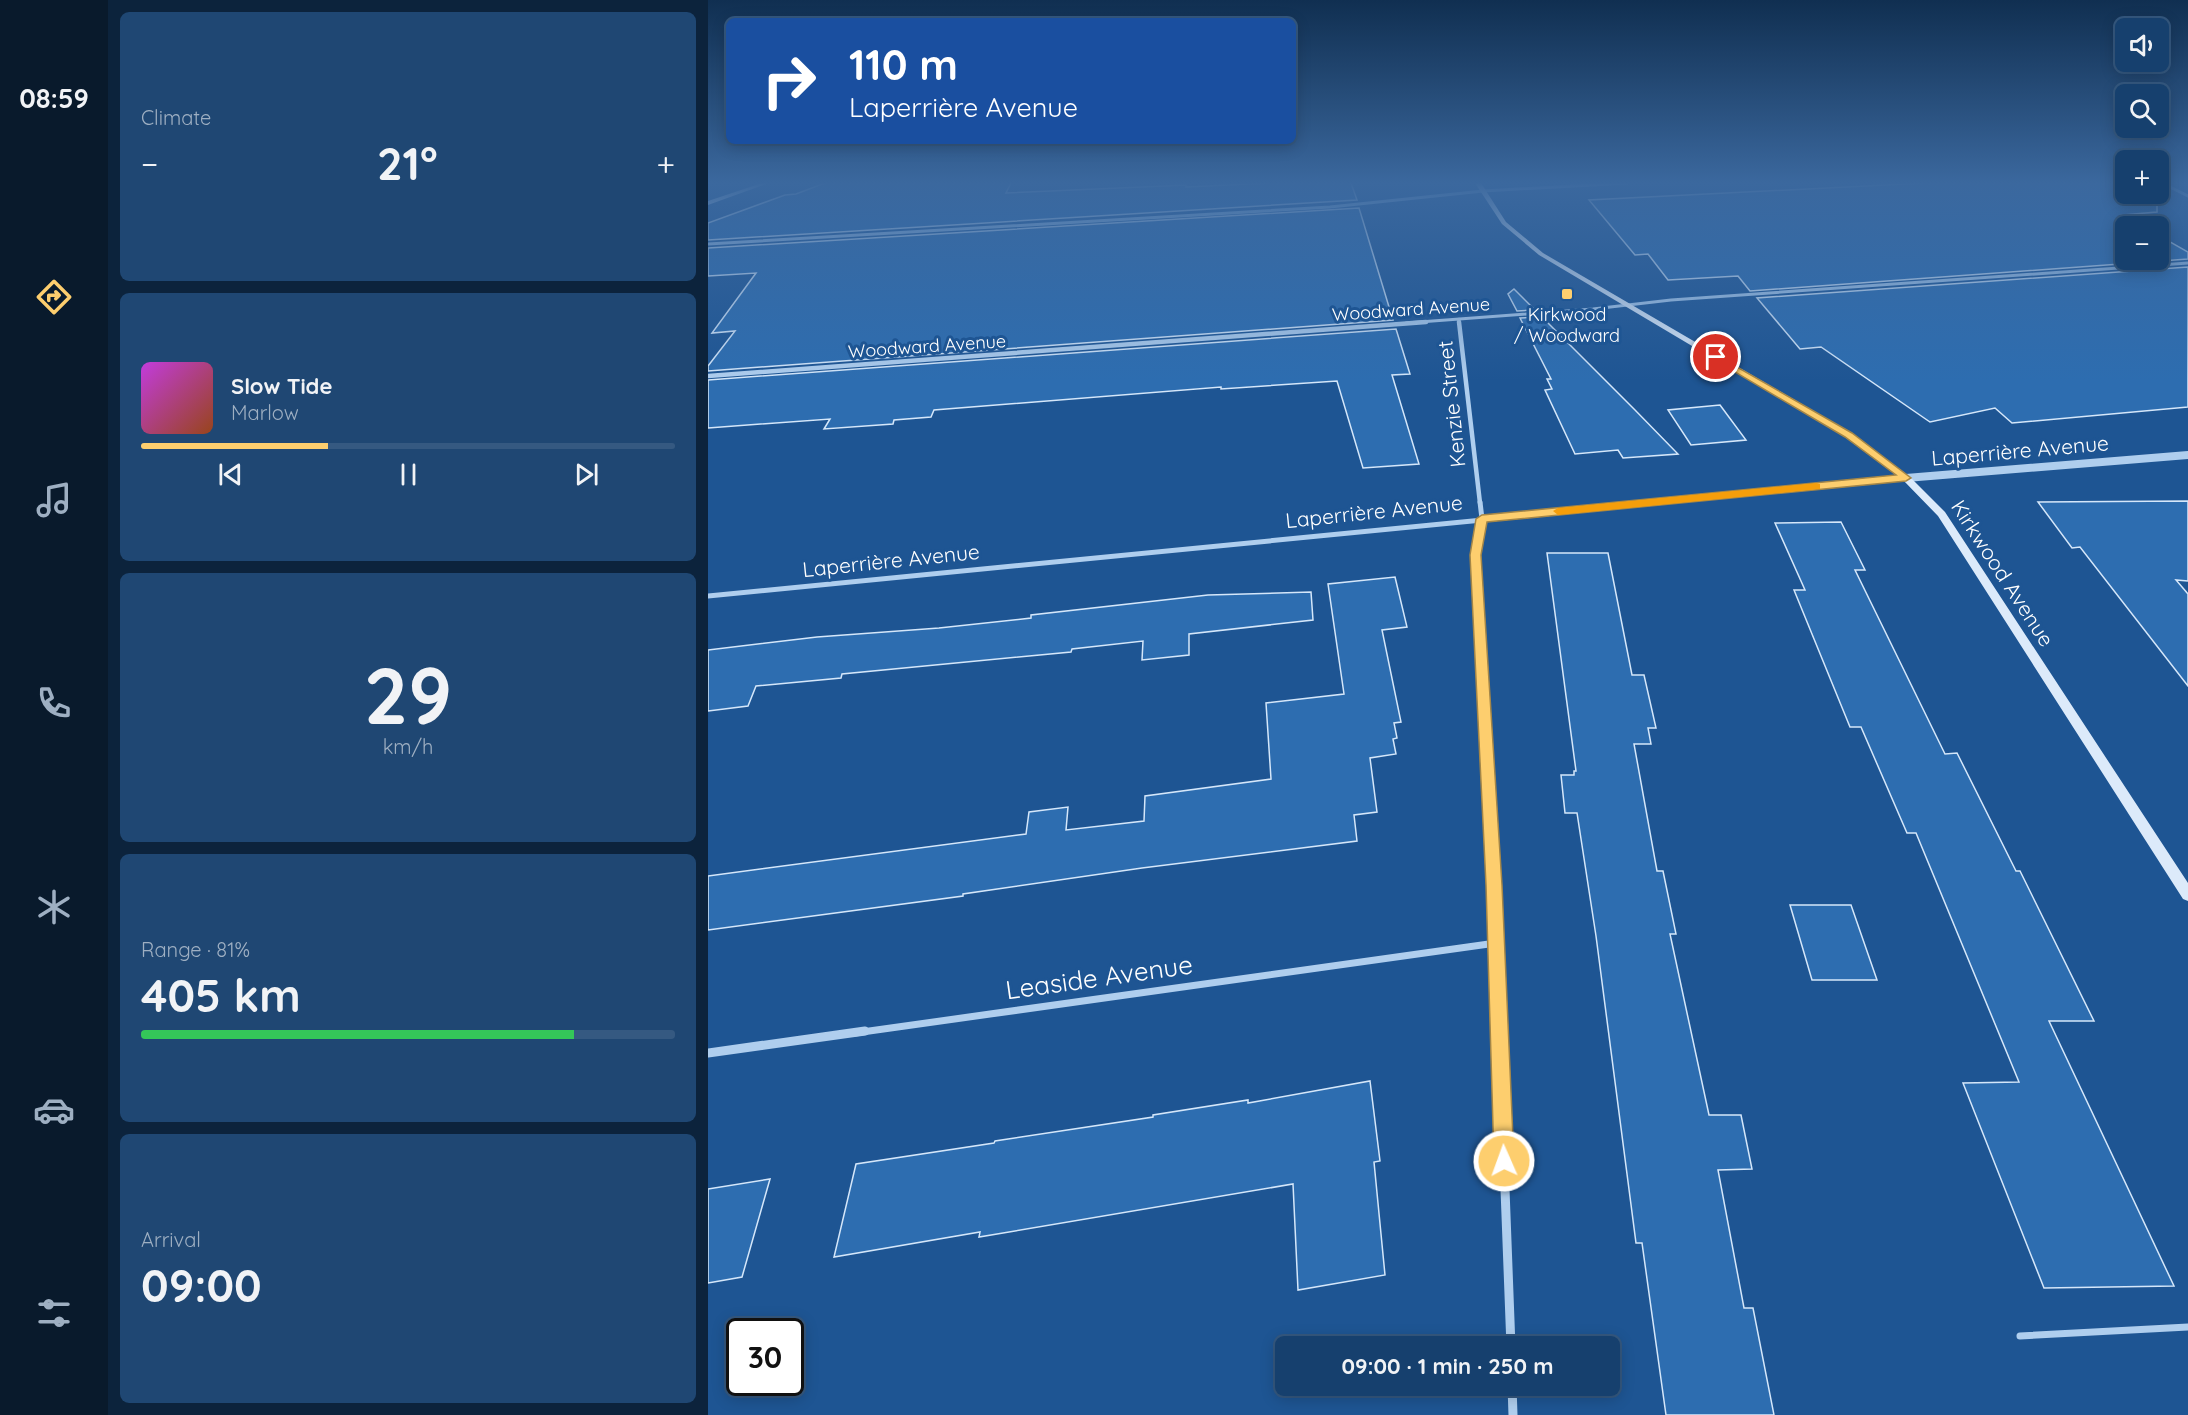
<!DOCTYPE html>
<html lang="en">
<head>
<meta charset="utf-8">
<style>
  body { margin:0; font-family:Quicksand,sans-serif; background:#1f4773; color:#f1f3f6; height:100vh; display:flex; flex-direction:column; font-size:22px; white-space:nowrap }
  * { box-sizing:border-box; margin:0 }
  p { font-size:20px; color:#9eafc2 }
  .icon { flex:none; width:33px; height:33px; fill:none; stroke:currentColor; stroke-width:2; stroke-linecap:round; stroke-linejoin:round }
  .map { position:relative; flex:1; overflow:hidden }
  .sheet { display:flex; flex-direction:column; gap:12px; padding:12px; background:#0c233c; width:600px }
  .sheet>* { flex:none }
  .banner { position:absolute; left:18px; top:18px; width:570px; height:126px; border-radius:9px; box-shadow:0 3px 15px #0003,0 0 0 2px #355981; background:#1a4fa0; color:#fff; overflow:hidden }
  .buttons { position:absolute; left:1407px; top:18px; display:grid; gap:12px }
  .buttons a { display:grid; place-items:center; width:54px; height:54px; border-radius:9px; background:#16406e; box-shadow:0 3px 15px #0003,0 0 0 2px #355981; font-size:30px }
  .speed { position:absolute; left:18px; top:1318px; display:flex; gap:12px; font-size:30px; font-weight:700; text-align:center }
  .speed>* { display:grid; place-content:center; width:78px; height:78px; border-radius:50%; background:#16406e; box-shadow:0 3px 15px #0003,0 0 0 2px #355981; line-height:1 }
  .speed .limit { border:3px solid #111; border-radius:9px; background:#fff; color:#111 }
  .pin { position:absolute; display:grid; place-items:center; width:51px; height:51px; color:#fff; margin:-26px; border:3px solid #fff; border-radius:50%; box-shadow:0 2px 6px #0007 }
  .me { position:absolute; width:66px; margin:-33px; rotate:358deg; stroke-linejoin:round; filter:drop-shadow(0 0 4px #0008) }
  .turn { display:flex; align-items:center; gap:21px; height:126px; padding:0 24px; font-size:27px }
  .turn .icon { width:78px; height:78px; stroke-width:2.5 }
  .turn b { display:block; font-size:42px; line-height:51px }
  .big { font-size:45px; font-weight:700; line-height:1.1 }
  .sheet .tile { flex:1; display:flex; flex-direction:column; justify-content:center; gap:9px; min-width:0; padding:0 21px; border-radius:9px; background:#1f4773 }
  .sheet .dial { align-items:center; gap:0 }
  .dial b { font-size:78px; line-height:1 }
  .song { display:flex; align-items:center; gap:18px }
  .cover { width:72px; height:72px; border-radius:9px; background:linear-gradient(135deg,hsl(290 70% 55%),hsl(20 70% 35%)) }
  .played { height:6px; border-radius:3px; background:linear-gradient(90deg,#fdce6e 35%,#355981 35%) }
  .keys { display:flex; justify-content:space-around; direction:ltr }
  .heat { display:flex; justify-content:space-between; align-items:center; font-size:33px; direction:ltr }
  .charge { height:9px; border-radius:4px; background:linear-gradient(90deg,#34c759 81%,#355981 0) }
  .trip { position:absolute; left:567px; top:1336px; width:345px; height:60px; border-radius:9px; background:#16406e; box-shadow:0 3px 15px #0003,0 0 0 2px #355981; font-weight:700; line-height:60px; text-align:center }
  main { display:flex; flex:1; min-height:0 }
  .tabs { display:flex; flex-direction:column; width:108px; justify-content:space-around; align-items:center; background:#091a2c; color:#9eafc2 }
  .tabs .icon { width:42px; height:42px }
  .tabs .current { color:#fdce6e }
  .tabs b { font-size:27px; color:#f1f3f6 }
  .map>svg:first-child { display:block }
  .building { fill:#2d6db0; stroke:#d5e7fa; stroke-width:1.5 }
  .lines { fill:none; stroke-linecap:round; stroke-linejoin:round }
  .service { stroke:#afceee; stroke-width:7 }
  .minor-far4 { stroke:#afceee; stroke-width:3 }
  .minor-far3 { stroke:#afceee; stroke-width:4.5 }
  .minor-far2 { stroke:#afceee; stroke-width:5 }
  .minor-far1 { stroke:#afceee; stroke-width:7 }
  .minor { stroke:#afceee; stroke-width:9 }
  .tertiary { stroke:#afceee; stroke-width:8 }
  .secondary { fill:#dceafa; fill-rule:evenodd }
  .route { fill:#fdce6e; stroke:#a48648; stroke-width:1.5 }
  .slow { fill:#f59e0b }
  .poi-dot { fill:#fdce6e; stroke:#1e5593; stroke-width:2 }
  .labels { text-anchor:middle; dominant-baseline:central; stroke-width:6; stroke-linejoin:round; paint-order:stroke }
  .far-street-label { font-size:18px; fill:#fff; stroke:#1e5593 }
  .far-poi-label { font-size:18px; fill:#fff; stroke:#1e5593 }
  .street-label { font-size:21px; fill:#fff; stroke:#1e5593 }
  .near-street-label { font-size:26px; fill:#fff; stroke:#1e5593 }
</style>
</head>
<body>
<main>
<nav class="tabs">
<b>08:59</b>
<svg class="icon current" aria-label="directions" viewBox="0 0 24 24"><path d="M12 3l9 9-9 9-9-9zM9 14v-3h6M13 9l2 2-2 2"/></svg>
<svg class="icon" aria-label="music" viewBox="0 0 24 24"><path d="M9 18V5l10-2v13"/><circle cx="6" cy="18" r="3"/><circle cx="16" cy="16" r="3"/></svg>
<svg class="icon" aria-label="phone" viewBox="0 0 24 24"><path d="M5 4h4l2 5-3 2q2 4 5 5l2-3 5 2v4C11 20 4 13 5 4z"/></svg>
<svg class="icon" aria-label="climate" viewBox="0 0 24 24"><path d="M12 3v18M4 7l16 10M4 17L20 7"/></svg>
<svg class="icon" aria-label="car" viewBox="0 0 24 24"><path d="M5 17H2v-5l4-1 3-4h7l3 4 3 1v5h-3M9 17h6M6 11h13"/><circle cx="7" cy="17" r="2"/><circle cx="17" cy="17" r="2"/></svg>
<svg class="icon" aria-label="filters" viewBox="0 0 24 24"><path d="M4 7h16M4 17h16"/><circle cx="9" cy="7" r="2"/><circle cx="15" cy="17" r="2"/></svg>
</nav>
<section class="sheet">
<div class="tile"><p>Climate</p>
<div class="heat"><a>−</a><b class="big">21°</b><a>+</a></div>
</div>
<div class="tile">
<div class="song"><i class="cover"></i><div><b>Slow Tide</b><p>Marlow</p></div></div>
<div class="played"></div>
<div class="keys"><svg class="icon" aria-label="previous" viewBox="0 0 24 24"><path d="M18 5L8 12l10 7zM5 5v14"/></svg><svg class="icon" aria-label="pause" viewBox="0 0 24 24"><path d="M8 5v14M16 5v14"/></svg><svg class="icon" aria-label="next" viewBox="0 0 24 24"><path d="M6 5l10 7-10 7zM19 5v14"/></svg></div>
</div>
<div class="tile dial"><b>29</b><p>km/h</p></div>
<div class="tile"><p>Range · 81%</p><b class="big">405 km</b><div class="charge"></div></div>
<div class="tile"><p>Arrival</p><b class="big">09:00</b></div>
</section>
<div class="map">
<svg width="1480" height="1415" viewBox="0 0 1480 1415">
  <rect width="100%" height="100%" fill="#1e5593"/>
  <path class="building" d="M 117,183 L 303,183 L 298,193 L 478,185 L 478,187 L 562,183 L 643,183 L 649,200 L 0,240 L 0,223 L 77,195 L 88,194 Z
    M 1216,183 L 1418,183 L 1418,194 L 1449,194 L 1449,212 L 1414,215 L 1435,226 L 1418,226 L 1418,260 L 1450,260 L 1450,235 L 1480,252 L 1480,259 L 1042,291 L 1030,276 L 960,280 L 940,254 L 927,255 L 881,200 Z
    M 651,208 L 685,320 L 0,371 L 0,366 L 27,331 L 4,333 L 48,273 L 0,276 L 0,248 Z
    M 1480,267 L 1480,407 L 1304,423 L 1287,408 L 1222,422 L 1113,347 L 1092,349 L 1049,298 Z
    M 806,289 L 827,310 L 809,311 L 800,294 Z
    M 834,317 L 927,410 L 970,454 L 915,458 L 910,450 L 867,454 L 837,390 L 844,389 L 839,379 L 843,379 L 812,318 Z
    M 688,329 L 702,374 L 684,375 L 711,464 L 655,468 L 629,381 L 513,389 L 513,387 L 226,410 L 223,417 L 186,420 L 185,424 L 116,429 L 122,419 L 0,428 L 0,380 Z
    M 1012,405 L 1038,440 L 983,445 L 960,410 Z
    M 1480,501 L 1480,581 L 1468,580 L 1480,594 L 1480,686 L 1372,547 L 1364,548 L 1330,502 Z
    M 1133,522 L 1157,570 L 1147,570 L 1237,754 L 1249,753 L 1308,871 L 1312,871 L 1386,1021 L 1341,1021 L 1466,1286 L 1336,1288 L 1255,1083 L 1311,1082 L 1208,833 L 1199,833 L 1153,727 L 1142,727 L 1086,590 L 1097,590 L 1067,523 Z
    M 839,553 L 900,553 L 924,675 L 936,675 L 948,728 L 940,728 L 943,744 L 926,744 L 949,871 L 955,871 L 968,934 L 962,934 L 1001,1115 L 1033,1115 L 1044,1169 L 1010,1170 L 1036,1308 L 1045,1308 L 1066,1415 L 958,1415 L 934,1243 L 928,1243 L 888,936 L 869,813 L 857,813 L 853,775 L 866,775 L 866,771 L 868,771 Z
    M 687,577 L 699,627 L 674,630 L 693,722 L 686,723 L 689,738 L 685,739 L 688,754 L 662,758 L 669,812 L 646,815 L 649,841 L 434,868 L 255,894 L 255,896 L 0,930 L 0,876 L 318,834 L 321,812 L 360,807 L 358,830 L 436,821 L 437,796 L 563,779 L 558,703 L 636,694 L 620,584 Z
    M 603,592 L 605,620 L 481,634 L 481,655 L 434,660 L 435,641 L 364,649 L 363,652 L 134,674 L 133,678 L 48,686 L 40,706 L 0,711 L 0,650 L 109,637 L 231,628 L 323,618 L 323,615 L 500,595 Z
    M 1082,905 L 1143,905 L 1169,980 L 1104,980 Z
    M 662,1081 L 672,1161 L 666,1162 L 677,1275 L 590,1290 L 585,1184 L 271,1237 L 272,1232 L 126,1257 L 148,1164 L 286,1143 L 287,1141 L 445,1117 L 445,1115 L 540,1100 L 540,1103 Z
    M 62,1179 L 34,1277 L 0,1283 L 0,1189 Z"/>
  <g class="lines">
    <path class="service" d="M 1312,1336 L 1480,1327"/>
    <path class="minor-far4" d="M 1454,183 L 1480,196
      M 0,244 L 622,207 L 775,191 L 919,183
      M 751,319 L 751,323
      M 698,323 L 885,309 L 963,300 L 1480,263"/>
    <path class="minor-far3" d="M 751,322 L 772,503
      M 0,376 L 718,322
      M 943,503 L 1198,478"/>
    <path class="minor-far2" d="M 772,502 L 774,519 L 768,555 L 778,735
      M 0,596 L 958,502"/>
    <path class="minor-far1" d="M 778,733 L 791,1033
      M 147,1033 L 788,943"/>
    <path class="minor" d="M 791,1031 L 803,1347
      M 0,1053 L 157,1031
      M 804,1386 L 805,1415"/>
    <path class="tertiary" d="M 1198,478 L 1480,455"/>
    <path class="secondary" d="M 54,183 L 61,183 L 0,205 L 0,201 Z
      M 767,183 L 773,183 L 798,222 L 835,253 L 1143,433 L 1201,476 L 1237,512 L 1480,883 L 1480,901 L 1475,899 L 1230,516 L 1195,480 L 1137,437 L 831,255 L 794,224 Z"/>
  </g>
  <linearGradient id="sky" x2="0" y2="1"><stop stop-color="#102f51"/><stop offset="0.48" stop-color="#3b689e"/><stop offset="1" stop-color="#3b689e" stop-opacity="0"/></linearGradient>
  <rect width="1480" height="381" fill="url(#sky)"/>
  <path class="route" d="M 1008,355 L 1144,433 L 1203,478 L 1198,481 L 779,522 L 773,555 L 794,885 L 806,1161 L 803,1168 L 796,1171 L 789,1168 L 786,1161 L 778,885 L 762,555 L 768,519 L 774,515 L 1188,475 L 1137,437 L 1005,359 L 1003,357 Z"/>
  <path class="slow" d="M 1108,483 L 1112,484 L 1112,489 L 850,515 L 845,511 L 850,508 Z"/>
  <rect class="poi-dot" x="853" y="288" width="12" height="12" rx="3"/>
  <g class="labels">
    <g class="far-street-label">
      <text transform="translate(703 309) rotate(-4)">Woodward Avenue</text>
      <text transform="translate(219 346) rotate(-4)">Woodward Avenue</text>
    </g>
    <g class="far-poi-label">
      <text x="859" y="314">Kirkwood<tspan x="859" dy="21">/ Woodward</tspan></text>
    </g>
    <g class="street-label">
      <text transform="translate(743 404) rotate(-96)">Kenzie Street</text>
      <text transform="translate(1312 450) rotate(-5)">Laperrière Avenue</text>
      <text transform="translate(666 511) rotate(-6)">Laperrière Avenue</text>
      <text transform="translate(183 560) rotate(-6)">Laperrière Avenue</text>
      <text transform="translate(1295 573) rotate(57)">Kirkwood Avenue</text>
    </g>
    <g class="near-street-label">
      <text transform="translate(391 977) rotate(-8)">Leaside Avenue</text>
    </g>
  </g>
</svg>
<div class="buttons">
<a><svg class="icon" aria-label="sound" viewBox="0 0 24 24"><path d="M4 9h4l5-4v14l-5-4H4zM17 9q2 3 0 6"/></svg></a>
<a><svg class="icon" aria-label="search" viewBox="0 0 24 24"><circle cx="10" cy="10" r="6"/><path d="M15 15l6 6"/></svg></a>
<a>+</a>
<a>−</a>
</div>
<div class="speed"><div class="limit">30</div></div>
<div class="pin" style="left:1008px;top:357px;background:#d93025"><svg class="icon" aria-label="arrive" viewBox="0 0 24 24"><path d="M6 21V4h12l-3 4 3 4H6"/></svg></div>
<svg class="me" style="left:796px;top:1161px" viewBox="-20 -20 40 40"><circle r="17" fill="#fdce6e" stroke="#fff" stroke-width="3"/><path d="M0-11L8 9 0 5-8 9z" fill="#fff"/></svg>
<div class="trip">09:00 · 1 min · 250 m</div>
<div class="banner">
<div class="turn"><svg class="icon" aria-label="right" viewBox="0 0 24 24"><path d="M7 20v-9h11M14 6l5 5-5 5"/></svg><div><b>110 m</b>Laperrière Avenue</div></div>
</div>
</div>
</main>
</body>
</html>
